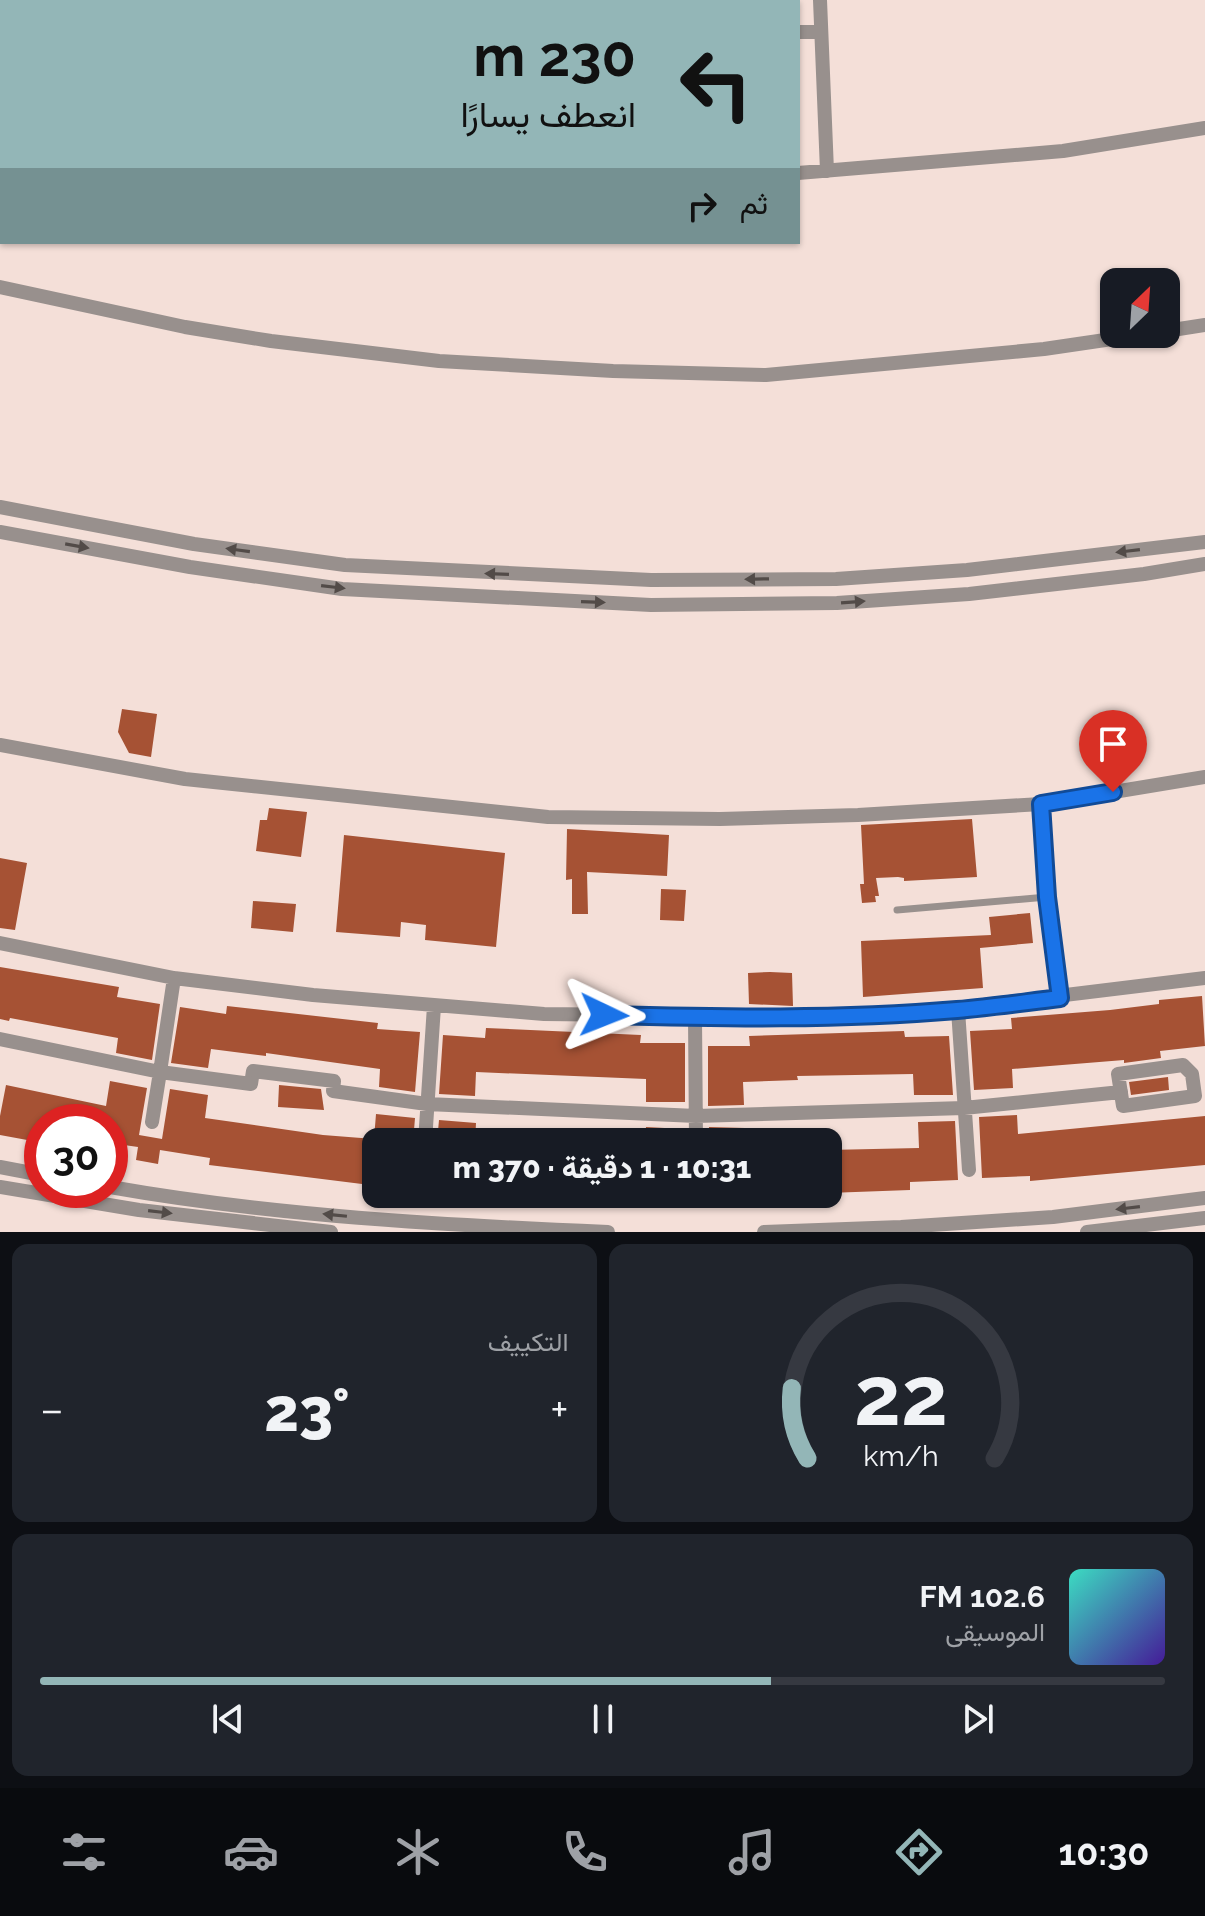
<!DOCTYPE html>
<html lang="ar">
<head>
<meta charset="utf-8">
<style>
  body { margin:0; font-family:Raleway,Vazirmatn,sans-serif; background:#20242c; color:#f1f3f6; direction:rtl; height:100vh; display:flex; flex-direction:column; font-size:30px; white-space:nowrap }
  * { box-sizing:border-box; margin:0 }
  p { font-size:26px; color:#9ea1a6 }
  .icon { flex:none; width:44px; height:44px; fill:none; stroke:currentColor; stroke-width:2; stroke-linecap:round; stroke-linejoin:round }
  .map { position:relative; height:1232px; overflow:hidden; direction:ltr }
  .drawer { display:flex; flex-direction:column; gap:12px; padding:12px; background:#0d0f14; flex:1 }
  .drawer>* { flex:none }
  .guide { position:absolute; left:0px; top:0px; width:800px; height:244px; box-shadow:0 2px 6px #0004; direction:rtl; background:#93b6b7; color:#111; overflow:hidden }
  .needle { width:52px; rotate:25deg }
  .tools { position:absolute; left:1100px; top:268px; display:grid; gap:16px }
  .tools a { display:grid; place-items:center; width:80px; height:80px; border-radius:16px; background:#171b24; box-shadow:0 2px 6px #0004; font-size:40px }
  .speed { position:absolute; left:24px; top:1104px; display:flex; gap:16px; font-size:40px; font-weight:700; text-align:center }
  .speed>* { display:grid; place-content:center; width:104px; height:104px; border-radius:50%; background:#171b24; box-shadow:0 2px 6px #0004; line-height:1 }
  .speed .limit { border:12px solid #d22; background:#fff; color:#111 }
  .pin { position:absolute; display:grid; place-items:center; width:68px; height:68px; color:#fff; margin:-82px -34px; border-radius:50% 50% 50% 0; rotate:-45deg; box-shadow:0 0 8px #0007 }
  .pin .icon { rotate:45deg }
  .me { position:absolute; width:88px; margin:-44px; rotate:92deg; stroke-linejoin:round; filter:drop-shadow(0 0 6px #0008) }
  .turn { display:flex; align-items:center; gap:28px; height:168px; padding:0 32px; font-size:36px }
  .turn .icon { width:104px; height:104px; stroke-width:2.5 }
  .turn b { display:block; font-size:56px; line-height:68px }
  .then { display:flex; align-items:center; height:76px; padding:0 32px; background:#0003; gap:16px; font-size:30px }
  .big { font-size:60px; font-weight:800; line-height:1.1 }
  .drawer .widget { flex:1; display:flex; flex-direction:column; justify-content:center; gap:12px; min-width:0; padding:0 28px; border-radius:16px; background:#20242c }
  .drawer .dial { align-items:center; gap:0 }
  .dial svg { height:208px; overflow:visible; fill:none; stroke:#363941; stroke-width:7; stroke-linecap:round; text-anchor:middle }
  .dial text { fill:#f1f3f6; stroke:none }
  .song { display:flex; align-items:center; gap:24px }
  .cover { width:96px; height:96px; border-radius:12px; background:linear-gradient(135deg,hsl(170 70% 55%),hsl(260 70% 35%)) }
  .played { height:8px; border-radius:4px; background:linear-gradient(90deg,#93b6b7 65%,#363941 65%) }
  .keys { display:flex; justify-content:space-around; direction:ltr }
  .heat { display:flex; justify-content:space-between; align-items:center; font-size:44px; direction:ltr }
  .drawer .tiles { flex:1; display:grid; gap:12px; grid-template-columns:1fr 1fr }
  .widget:last-child { grid-column:span 2 }
  .trip { position:absolute; left:362px; top:1128px; width:480px; height:80px; border-radius:16px; background:#171b24; box-shadow:0 2px 6px #0004; font-weight:800; line-height:80px; text-align:center; direction:rtl }
  .tab-bar { display:flex; height:128px; justify-content:space-around; align-items:center; background:#090b0e; color:#9ea1a6 }
  .tab-bar .icon { width:56px; height:56px }
  .tab-bar .selected { color:#93b6b7 }
  .tab-bar b { font-size:36px; color:#f1f3f6 }
  .map>svg:first-child { display:block }
  .building { fill:#a65234 }
  .lines { fill:none; stroke-linecap:round; stroke-linejoin:round }
  .service { stroke:#98908d; stroke-width:7 }
  .minor { stroke:#98908d; stroke-width:14 }
  .oneway { fill:#524b48 }
  .route-casing { stroke:#114b97; stroke-width:20 }
  .route { stroke:#1a73e8; stroke-width:14 }
</style>
</head>
<body>
<div class="map">
<svg width="1205" height="1232" viewBox="0 0 1205 1232">
  <rect width="100%" height="100%" fill="#f4dfd8"/>
  <path class="building" d="M 122,709 L 157,714 L 151,757 L 129,753 L 118,732 Z
    M 269,808 L 307,812 L 301,857 L 256,851 L 260,820 L 267,820 Z
    M 972,819 L 977,877 L 904,881 L 904,878 L 898,877 L 876,878 L 879,896 L 875,896 L 876,902 L 862,903 L 860,884 L 864,884 L 861,825 Z
    M 567,829 L 669,835 L 667,876 L 587,872 L 588,914 L 572,914 L 572,879 L 566,880 Z
    M 344,835 L 505,853 L 496,947 L 425,940 L 426,925 L 401,922 L 400,937 L 336,932 Z
    M 0,858 L 27,863 L 15,930 L 0,928 Z
    M 661,889 L 686,890 L 684,921 L 660,920 Z
    M 253,901 L 296,904 L 293,932 L 251,928 Z
    M 1030,913 L 1033,943 L 980,948 L 983,988 L 863,997 L 861,941 L 991,935 L 989,917 Z
    M 0,967 L 119,987 L 117,997 L 160,1004 L 152,1060 L 116,1053 L 118,1038 L 10,1018 L 9,1021 L 0,1019 Z
    M 770,972 L 792,973 L 793,1006 L 749,1004 L 748,973 Z
    M 1202,996 L 1205,1046 L 1160,1051 L 1161,1058 L 1124,1063 L 1124,1060 L 1012,1069 L 1013,1088 L 974,1090 L 970,1031 L 1012,1029 L 1011,1018 L 1110,1010 L 1159,1004 L 1159,1000 Z
    M 227,1006 L 378,1023 L 377,1029 L 420,1032 L 415,1092 L 379,1087 L 380,1069 L 266,1053 L 266,1056 L 211,1049 L 208,1068 L 171,1063 L 180,1007 L 226,1014 Z
    M 486,1028 L 641,1035 L 640,1043 L 685,1043 L 685,1102 L 646,1102 L 646,1079 L 476,1072 L 475,1096 L 439,1094 L 443,1035 L 485,1038 Z
    M 904,1031 L 905,1037 L 949,1036 L 953,1095 L 914,1095 L 913,1074 L 797,1076 L 798,1080 L 743,1082 L 744,1105 L 708,1106 L 708,1046 L 750,1046 L 749,1036 Z
    M 1168,1077 L 1169,1090 L 1131,1095 L 1129,1082 Z
    M 110,1081 L 147,1088 L 139,1135 L 162,1139 L 170,1089 L 208,1095 L 205,1118 L 323,1135 L 374,1139 L 376,1114 L 415,1118 L 413,1142 L 376,1142 L 376,1175 L 363,1173 L 362,1184 L 209,1165 L 210,1158 L 160,1150 L 158,1164 L 136,1160 L 138,1147 L 110,1143 L 110,1122 L 42,1122 L 38,1142 L 0,1135 L 0,1116 L 6,1085 L 106,1106 Z
    M 279,1085 L 321,1089 L 324,1110 L 278,1107 Z
    M 1017,1115 L 1018,1134 L 1205,1116 L 1205,1165 L 1030,1181 L 1030,1176 L 982,1178 L 979,1117 Z
    M 439,1120 L 476,1123 L 475,1142 L 437,1142 Z
    M 955,1121 L 958,1180 L 910,1182 L 910,1190 L 828,1193 L 828,1150 L 919,1148 L 918,1122 Z
    M 646,1127 L 683,1129 L 683,1142 L 645,1142 Z
    M 709,1127 L 745,1128 L 745,1142 L 708,1142 Z"/>
  <g class="lines">
    <path class="service" d="M 897,910 L 1047,897"/>
    <path class="minor" d="M 820,0 L 827,171
      M 437,2 L 437,0
      M 798,32 L 820,32
      M 0,85 L 2,86
      M 798,173 L 1063,151 L 1205,128
      M 0,287 L 185,327 L 271,341 L 439,361 L 613,371 L 766,375 L 1044,349 L 1146,334
      M 1166,331 L 1205,325
      M 0,507 L 194,544 L 345,565 L 651,580 L 836,579 L 967,570 L 1205,542
      M 0,532 L 190,567 L 342,589 L 651,605 L 837,603 L 969,594 L 1144,574 L 1205,564
      M 0,745 L 185,779 L 548,817 L 720,819 L 858,815 L 1041,804 L 1205,777
      M 1041,804 L 1047,897 L 1060,998
      M 0,943 L 174,978 L 313,995 L 544,1014 L 799,1017 L 926,1012 L 1205,978
      M 958,1010 L 969,1170
      M 695,1017 L 696,1142
      M 0,1039 L 160,1072 L 174,978
      M 1183,1065 L 1192,1074 L 1195,1096 L 1123,1106 L 1118,1074 Z
      M 152,1122 L 160,1072 L 251,1084 L 253,1071 L 334,1081 L 333,1091 L 427,1104 L 696,1116 L 964,1108 L 1121,1092
      M 425,1142 L 434,1006
      M 0,1167 L 42,1175
      M 0,1187 L 139,1210 L 331,1232
      M 110,1187 C 274,1216 442,1225 608,1232
      M 698,1194 L 698,1200
      M 764,1232 L 901,1227 L 1053,1217 L 1205,1198
      M 1087,1232 L 1205,1218"/>
  </g>
  <defs><path id="oneway-solid" d="M-6-.8H1V-3.2L6.5 0L1 3.2V.8H-6Z" transform="scale(2)"/></defs>
  <g class="oneway">
    <use href="#oneway-solid" transform="translate(77 546) rotate(10)"/>
    <use href="#oneway-solid" transform="translate(238 550) rotate(-172)"/>
    <use href="#oneway-solid" transform="translate(1128 551) rotate(173)"/>
    <use href="#oneway-solid" transform="translate(497 574) rotate(-178)"/>
    <use href="#oneway-solid" transform="translate(757 579) rotate(179)"/>
    <use href="#oneway-solid" transform="translate(333 587) rotate(7)"/>
    <use href="#oneway-solid" transform="translate(593 602) rotate(2)"/>
    <use href="#oneway-solid" transform="translate(853 602) rotate(-4)"/>
    <use href="#oneway-solid" transform="translate(1128 1208) rotate(173)"/>
    <use href="#oneway-solid" transform="translate(160 1212) rotate(7)"/>
    <use href="#oneway-solid" transform="translate(335 1215) rotate(-174)"/>
  </g>
  <g class="lines">
    <defs>
      <path id="route" d="M 604,1015 C 721,1018 840,1020 957,1010 C 992,1007 1026,1002 1060,998 L 1047,897 L 1041,804 L 1113,792"/>
    </defs>
    <use href="#route" class="route-casing"/>
    <use href="#route" class="route"/>
  </g>
</svg>
<div class="tools">
<a><svg class="needle" viewBox="-14 -14 28 28"><path d="M0-13l5 13h-10z" fill="#e53935"/><path d="M0 13l5-13h-10z" fill="#9ea1a6"/></svg></a>
</div>
<div class="speed"><div class="limit">30</div></div>
<div class="pin" style="left:1113px;top:792px;background:#d93025"><svg class="icon" aria-label="arrive" viewBox="0 0 24 24"><path d="M6 21V4h12l-3 4 3 4H6"/></svg></div>
<svg class="me" style="left:604px;top:1015px" viewBox="-20 -20 40 40"><path d="M0-17L14 15 0 8-14 15z" fill="#1a73e8" stroke="#fff" stroke-width="4"/></svg>
<div class="trip">10:31 · 1 دقيقة · 370 m</div>
<div class="guide">
<div class="turn"><svg class="icon" aria-label="left" viewBox="0 0 24 24"><path d="M17 20v-9H6M10 6l-5 5 5 5"/></svg><div><b>230 m</b>انعطف يسارًا</div></div>
<div class="then">ثم<svg class="icon" aria-label="right" viewBox="0 0 24 24"><path d="M7 20v-9h11M14 6l5 5-5 5"/></svg></div>
</div>
</div>
<section class="drawer">
<div class="tiles">
<div class="widget dial"><svg viewBox="0 0 100 80">
<path d="M14 69A42 42 0 1 1 86 69"/>
<path d="M14 69A42 42 0 0 1 8 42" stroke="#93b6b7"/>
<text x="50" y="56" font-size="32" font-weight="700">22</text>
<text x="50" y="72" font-size="11">km/h</text>
</svg></div>
<div class="widget"><p>التكييف</p>
<div class="heat"><a>−</a><b class="big">23°</b><a>+</a></div>
</div>
<div class="widget">
<div class="song"><i class="cover"></i><div><b>102.6 FM</b><p>الموسيقى</p></div></div>
<div class="played"></div>
<div class="keys"><svg class="icon" aria-label="previous" viewBox="0 0 24 24"><path d="M18 5L8 12l10 7zM5 5v14"/></svg><svg class="icon" aria-label="pause" viewBox="0 0 24 24"><path d="M8 5v14M16 5v14"/></svg><svg class="icon" aria-label="next" viewBox="0 0 24 24"><path d="M6 5l10 7-10 7zM19 5v14"/></svg></div>
</div>
</div>
</section>
<nav class="tab-bar">
<b>10:30</b>
<svg class="icon selected" aria-label="directions" viewBox="0 0 24 24"><path d="M12 3l9 9-9 9-9-9zM9 14v-3h6M13 9l2 2-2 2"/></svg>
<svg class="icon" aria-label="music" viewBox="0 0 24 24"><path d="M9 18V5l10-2v13"/><circle cx="6" cy="18" r="3"/><circle cx="16" cy="16" r="3"/></svg>
<svg class="icon" aria-label="phone" viewBox="0 0 24 24"><path d="M5 4h4l2 5-3 2q2 4 5 5l2-3 5 2v4C11 20 4 13 5 4z"/></svg>
<svg class="icon" aria-label="climate" viewBox="0 0 24 24"><path d="M12 3v18M4 7l16 10M4 17L20 7"/></svg>
<svg class="icon" aria-label="car" viewBox="0 0 24 24"><path d="M5 17H2v-5l4-1 3-4h7l3 4 3 1v5h-3M9 17h6M6 11h13"/><circle cx="7" cy="17" r="2"/><circle cx="17" cy="17" r="2"/></svg>
<svg class="icon" aria-label="filters" viewBox="0 0 24 24"><path d="M4 7h16M4 17h16"/><circle cx="9" cy="7" r="2"/><circle cx="15" cy="17" r="2"/></svg>
</nav>
</body>
</html>
